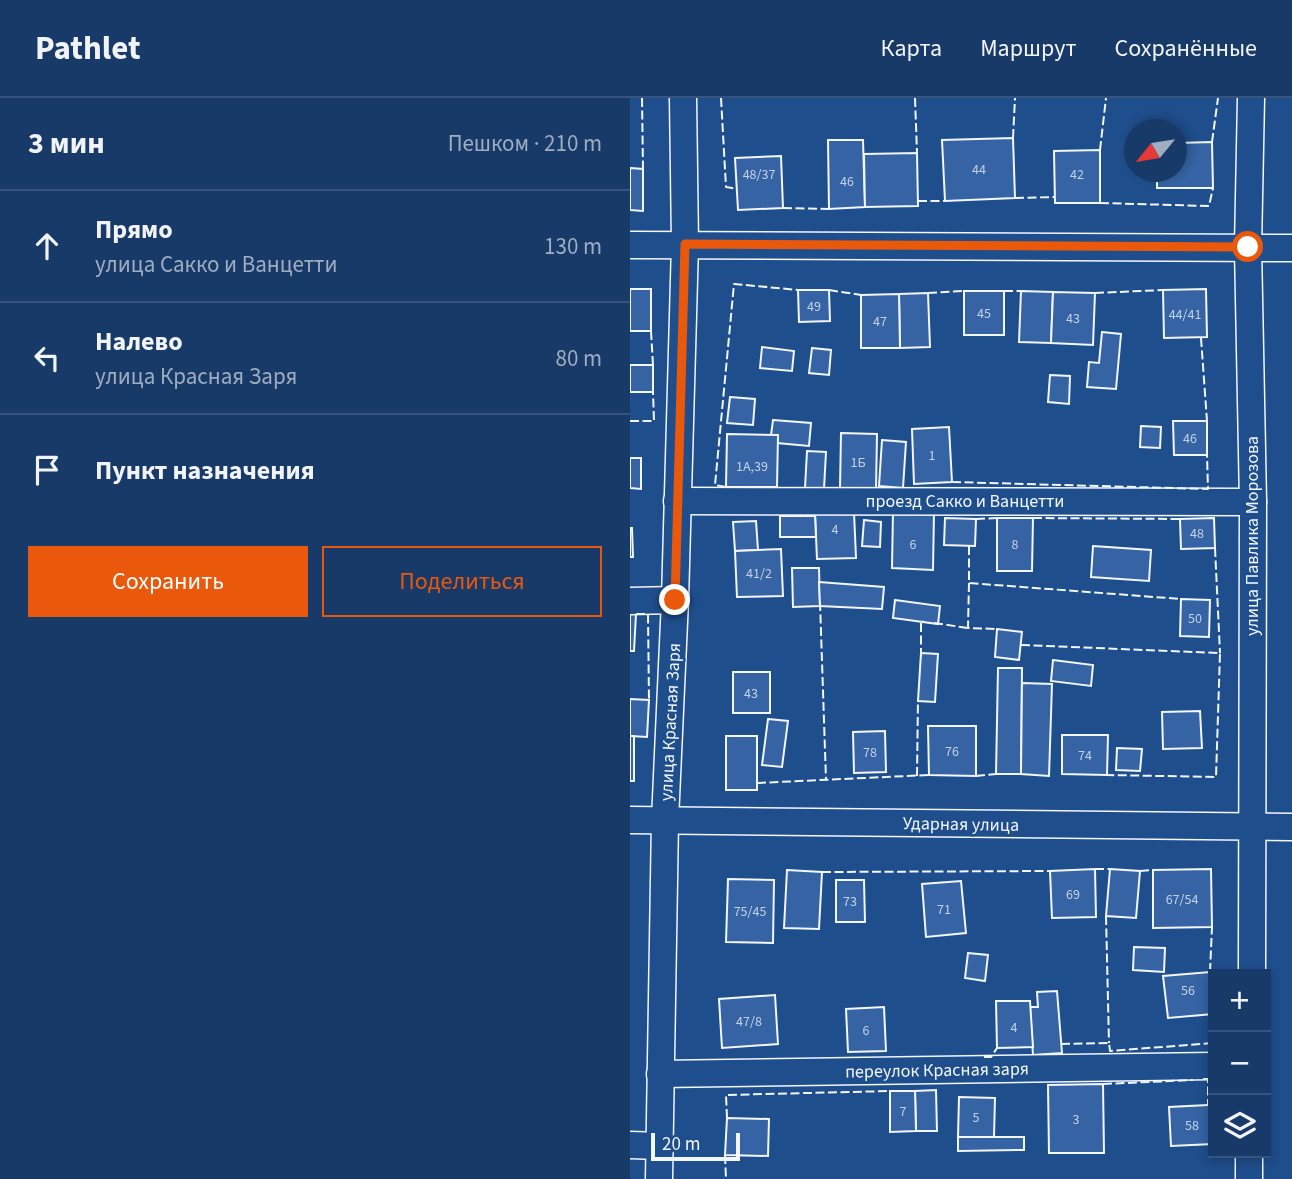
<!DOCTYPE html>
<html lang="ru">
<meta charset="utf-8">
<style>
body{margin:0;font-family:"Source Sans 3",sans-serif;background:#244571;color:#f1f3f6}
.controls{position:absolute;right:21px;bottom:21px;display:grid;overflow:hidden;border-radius:0px;box-shadow:0 4px 10px #0003}
.controls button{width:63px;height:63px;display:grid;place-items:center;padding:0;border:0;border-bottom:2px solid #36547d;background:#173a69;color:#f1f3f6;font:35px sans-serif}
.compass{position:absolute;left:494px;top:21px;width:63px;height:63px;border-radius:50%;background:#173a69;box-shadow:0 4px 10px #0003;rotate:240deg}
.scale{position:absolute;left:21px;bottom:18px;width:89px;box-sizing:border-box;padding-left:7px;border:4px solid #f2f6ff;border-top:0;font-size:19px;line-height:24px;white-space:nowrap;color:#f2f6ff;-webkit-text-stroke:5px #1f4e8c;paint-order:stroke}
.stop{position:absolute;width:21px;height:21px;margin:-16px;border:5px solid #ea580c;border-radius:50%;background:#fff}
.stop.end{background:#ea580c;border-color:#fff;box-shadow:0 2px 7px #0008}
.list{margin:0;padding:0;list-style:none}
h2{display:flex;justify-content:space-between;align-items:center;height:91px;margin:0;padding:0 28px;font-size:30px}
h2 small{font-size:23px;font-weight:400;color:#9eadc0}
.list li{display:grid;grid-template-columns:46px 1fr auto;gap:21px;align-items:center;box-sizing:border-box;height:112px;padding:0 28px;border-top:2px solid #36547d}
.list b{display:block;font-size:26px;white-space:nowrap}
.list p{margin:0;font-size:23px;white-space:nowrap;color:#9eadc0}
.list em{font-size:23px;font-style:normal;color:#9eadc0}
.actions{display:flex;gap:14px;padding:21px 28px}
.actions a{flex:1;padding:16px 0;border:2px solid #ea580c;border-radius:0px;text-align:center;font-size:24px;color:#ea580c}
.actions .main{background:#ea580c;color:#fff}
.icon{flex:none;width:38px;height:38px;fill:none;stroke:currentColor;stroke-width:2;stroke-linecap:round;stroke-linejoin:round}
.map{position:relative;flex:none;width:662px;height:1081px;overflow:hidden}
header{display:flex;align-items:center;gap:42px;box-sizing:border-box;height:98px;padding:0 35px;background:#173a69;border-bottom:2px solid #36547d}
header strong{font-size:33px}
nav{display:flex;gap:38px;margin-inline-start:auto;font-size:24px}
main{display:flex}
aside{flex:1;background:#173a69}
.map>svg:first-child{display:block}
.building{fill:#3563a3;stroke:#f2f6ff;stroke-width:2}
.lines{fill:none;stroke-linecap:round;stroke-linejoin:round}
.street-casing{stroke:#f2f6ff;stroke-width:29}
.street{stroke:#1f4e8c;stroke-width:26}
.fence{stroke:#f2f6ff;stroke-width:2;stroke-dasharray:9 3.5;stroke-linecap:butt}
.route{stroke:#ea580c;stroke-width:9}
.labels{text-anchor:middle;stroke-width:5;stroke-linejoin:round;paint-order:stroke}
.number-label{font-size:14px;fill:#c3d1e8}
.street-label{font-size:18px;fill:#f2f6ff;stroke:#1f4e8c}
</style>
<header>
<strong>Pathlet</strong>
<nav><a>Карта</a><a>Маршрут</a><a>Сохранённые</a></nav>
</header>
<main>
<aside>
<h2>3 мин<small>Пешком · 210 m</small></h2>
<ul class="list">
<li><svg class="icon" aria-label="ahead" viewBox="0 0 24 24"><path d="M12 20V5M6 11l6-6 6 6"/></svg><div><b>Прямо</b><p>улица Сакко и Ванцетти</p></div><em>130 m</em></li>
<li><svg class="icon" aria-label="left" viewBox="0 0 24 24"><path d="M17 20v-9H6M10 6l-5 5 5 5"/></svg><div><b>Налево</b><p>улица Красная Заря</p></div><em>80 m</em></li>
<li><svg class="icon" aria-label="arrive" viewBox="0 0 24 24"><path d="M6 21V4h12l-3 4 3 4H6"/></svg><div><b>Пункт назначения</b></div></li>
</ul>
<div class="actions"><a class="main">Сохранить</a><a>Поделиться</a></div>
</aside>
<div class="map">
<svg width="662" height="1081" viewBox="0 0 662 1081">
<rect width="100%" height="100%" fill="#1f4e8c"/>
<g class="building">
<polygon points="383,40 385,100 315,103 312,42"/>
<polygon points="198,42 233,42 235,109 199,111"/>
<polygon points="582,44 583,90 527,90 527,74 547,74 547,45"/>
<polygon points="470,52 470,105 425,105 424,53"/>
<polygon points="287,55 288,108 235,109 234,56"/>
<polygon points="151,58 153,110 108,112 105,60"/>
<polygon points="0,70 13,71 13,113 0,112"/>
<rect x="0" y="191" width="21" height="42"/>
<polygon points="576,191 577,239 534,240 533,192"/>
<polygon points="168,192 199,192 200,223 169,224"/>
<rect x="334" y="193" width="40" height="44"/>
<polygon points="391,193 423,194 421,245 389,244"/>
<polygon points="423,194 465,195 463,247 421,245"/>
<polygon points="298,195 300,249 270,250 269,196"/>
<polygon points="269,196 270,250 231,250 231,197"/>
<polygon points="472,234 491,236 486,291 457,289 459,264 469,265"/>
<polygon points="132,249 164,253 162,273 130,270"/>
<polygon points="182,250 201,252 199,277 179,275"/>
<rect x="0" y="267" width="23" height="27"/>
<polygon points="420,277 440,278 439,306 418,304"/>
<polygon points="100,299 125,301 123,327 97,325"/>
<polygon points="143,322 181,325 179,348 147,345 148,337 141,337"/>
<polygon points="543,323 577,323 577,357 544,357"/>
<polygon points="511,328 531,329 530,350 510,349"/>
<polygon points="319,329 322,384 284,386 282,331"/>
<polygon points="211,335 247,336 246,392 210,391"/>
<polygon points="97,336 148,337 147,389 96,389"/>
<polygon points="252,342 276,344 273,390 249,388"/>
<polygon points="177,353 196,354 194,391 175,390"/>
<polygon points="0,360 11,360 11,391 0,390"/>
<polygon points="263,413 304,414 303,472 262,470"/>
<polygon points="224,414 226,460 187,461 185,415"/>
<polygon points="150,418 185,418 186,439 150,439"/>
<polygon points="315,420 346,421 345,448 314,447"/>
<polygon points="367,420 403,420 402,473 367,473"/>
<polygon points="584,420 585,450 551,451 550,421"/>
<polygon points="234,422 251,424 250,449 232,448"/>
<polygon points="126,423 128,452 105,453 103,424"/>
<polygon points="0,430 2,430 3,459 0,459"/>
<polygon points="463,448 521,452 519,483 461,479"/>
<polygon points="151,451 153,498 107,499 105,453"/>
<polygon points="162,470 189,470 190,508 163,509"/>
<polygon points="189,484 254,489 252,511 190,508"/>
<polygon points="551,501 580,502 579,539 550,538"/>
<polygon points="265,502 310,508 308,526 263,520"/>
<polygon points="0,515 6,516 4,553 0,553"/>
<polygon points="367,531 392,534 389,562 365,559"/>
<polygon points="291,555 308,556 305,604 288,603"/>
<polygon points="423,562 463,567 461,588 421,583"/>
<polygon points="368,570 392,570 391,676 366,676"/>
<rect x="103" y="574" width="37" height="41"/>
<polygon points="392,585 422,586 419,678 391,676"/>
<polygon points="0,601 19,602 17,639 0,638"/>
<polygon points="570,613 572,650 533,651 532,614"/>
<polygon points="138,621 158,623 152,669 132,667"/>
<polygon points="298,628 346,628 346,678 299,677"/>
<polygon points="255,633 256,674 224,675 223,634"/>
<polygon points="432,637 478,637 477,677 432,676"/>
<rect x="0" y="638" width="4" height="45"/>
<rect x="96" y="638" width="31" height="54"/>
<polygon points="487,650 512,651 510,673 486,672"/>
<polygon points="465,771 466,819 422,820 420,773"/>
<polygon points="480,771 510,773 506,820 476,818"/>
<polygon points="581,771 582,829 523,830 523,772"/>
<polygon points="157,772 192,774 189,831 154,830"/>
<polygon points="98,781 144,782 143,845 96,844"/>
<polygon points="206,782 234,782 235,824 206,824"/>
<polygon points="331,783 336,835 296,839 292,786"/>
<polygon points="504,849 535,850 534,874 503,872"/>
<polygon points="338,855 358,857 355,883 335,880"/>
<polygon points="580,874 583,916 538,920 533,878"/>
<polygon points="427,893 432,955 403,957 400,909 408,909 407,894"/>
<polygon points="145,897 148,946 92,950 89,901"/>
<polygon points="366,903 400,903 403,949 367,950"/>
<polygon points="254,909 256,953 218,954 216,911"/>
<polygon points="473,986 474,1055 419,1055 418,987"/>
<polygon points="306,992 307,1033 286,1033 285,993"/>
<polygon points="260,993 285,993 286,1033 260,1034"/>
<polygon points="329,999 365,1000 364,1039 328,1039"/>
<polygon points="578,1007 583,1007 583,1046 541,1048 539,1009"/>
<polygon points="97,1020 139,1021 138,1058 95,1057"/>
<polygon points="328,1039 394,1039 394,1052 328,1053"/>
</g>
<g class="lines">
<defs>
<g id="street">
<polyline points="621,0 618,149 623,404 622,876"/>
<polyline points="0,147 662,150"/>
<polyline points="47,403 623,404"/>
<polyline points="0,503 45,502"/>
<polyline points="0,722 662,729"/>
<polyline points="30,976 583,968"/>
<polyline points="0,1047 30,1048"/>
<polyline points="29,1081 35,722 45,502 55,146 53,0"/>
<polyline points="619,1081 619,1055"/>
</g>
</defs>
<use href="#street" class="street-casing"/>
<use href="#street" class="street"/>
<g class="fence">
<polyline points="12,0 13,71"/>
<polyline points="91,0 96,89 107,91"/>
<polyline points="285,0 287,55"/>
<polyline points="383,40 385,0"/>
<polyline points="582,44 588,0"/>
<polyline points="470,52 476,0"/>
<polyline points="385,100 425,99"/>
<polyline points="288,103 315,103"/>
<polyline points="470,105 579,108 583,90"/>
<polyline points="153,110 199,111"/>
<polyline points="199,192 231,197"/>
<polyline points="374,193 395,193"/>
<polyline points="298,195 334,193"/>
<polyline points="465,195 533,192"/>
<polyline points="21,233 23,267"/>
<polyline points="571,240 577,323"/>
<polyline points="0,323 24,323 23,294"/>
<polyline points="322,384 578,391 577,357"/>
<polyline points="96,389 85,387 104,186 168,192"/>
<polyline points="403,420 550,421"/>
<polyline points="346,421 367,420"/>
<polyline points="339,448 339,485 551,501"/>
<polyline points="585,450 590,555"/>
<polyline points="339,485 338,530 367,531"/>
<polyline points="190,504 196,682"/>
<polyline points="6,516 18,516 19,602"/>
<polyline points="304,525 338,530"/>
<polyline points="391,547 590,555 586,679 477,677"/>
<polyline points="291,559 291,523 294,524"/>
<polyline points="287,678 288,601"/>
<polyline points="346,678 366,676"/>
<polyline points="127,685 299,677"/>
<polyline points="465,771 480,771"/>
<polyline points="510,773 523,772"/>
<polyline points="192,774 420,773"/>
<polyline points="476,818 479,945"/>
<polyline points="580,874 582,829"/>
<polyline points="431,946 479,945 480,953 583,945"/>
<polyline points="354,959 361,959 367,950"/>
<polyline points="573,981 578,981 578,1007"/>
<polyline points="473,986 563,982"/>
<polyline points="97,1020 96,997 260,993"/>
<polyline points="95,1057 96,1081"/>
</g>
</g>
<g class="lines">
<polyline class="route" points="45,502 55,146 618,149"/>
</g>
<g class="labels">
<g class="number-label">
<text x="349" y="76">44</text>
<text x="129" y="81">48/37</text>
<text x="447" y="81">42</text>
<text x="217" y="88">46</text>
<text x="184" y="213">49</text>
<text x="354" y="220">45</text>
<text x="555" y="221">44/41</text>
<text x="443" y="225">43</text>
<text x="250" y="228">47</text>
<text x="560" y="345">46</text>
<text x="302" y="362">1</text>
<text x="228" y="369">1Б</text>
<text x="122" y="373">1А,39</text>
<text x="205" y="436">4</text>
<text x="567" y="440">48</text>
<text x="283" y="451">6</text>
<text x="385" y="451">8</text>
<text x="129" y="480">41/2</text>
<text x="565" y="525">50</text>
<text x="121" y="600">43</text>
<text x="322" y="658">76</text>
<text x="240" y="659">78</text>
<text x="455" y="662">74</text>
<text x="443" y="801">69</text>
<text x="552" y="806">67/54</text>
<text x="220" y="808">73</text>
<text x="314" y="816">71</text>
<text x="120" y="818">75/45</text>
<text x="558" y="897">56</text>
<text x="119" y="928">47/8</text>
<text x="384" y="934">4</text>
<text x="236" y="937">6</text>
<text x="273" y="1018">7</text>
<text x="346" y="1024">5</text>
<text x="446" y="1026">3</text>
<text x="562" y="1032">58</text>
</g>
<g class="street-label">
<text x="335" y="409">проезд Сакко и Ванцетти</text>
<text transform="translate(622 438) rotate(-90)" y="6">улица Павлика Морозова</text>
<text transform="translate(40 624) rotate(-87)" y="6">улица Красная Заря</text>
<text transform="translate(331 726) rotate(1)" y="6">Ударная улица</text>
<text transform="translate(307 972) rotate(-1)" y="6">переулок Красная заря</text>
</g>
</g>
</svg>
<div class="controls">
<button>+</button>
<button>−</button>
<button><svg class="icon" aria-label="layers" viewBox="0 0 24 24"><path d="M12 4l9 5-9 5-9-5zM3 14l9 5 9-5"/></svg></button>
</div>
<svg class="compass" viewBox="-18 -18 36 36"><path d="M0-13l5 13h-10z" fill="#e53935"/><path d="M0 13l5-13h-10z" fill="#9eadc0"/></svg>
<div class="scale">20 m</div>
<div class="stop" style="left:618px;top:149px"></div>
<div class="stop end" style="left:45px;top:502px"></div>
</div>
</main>
